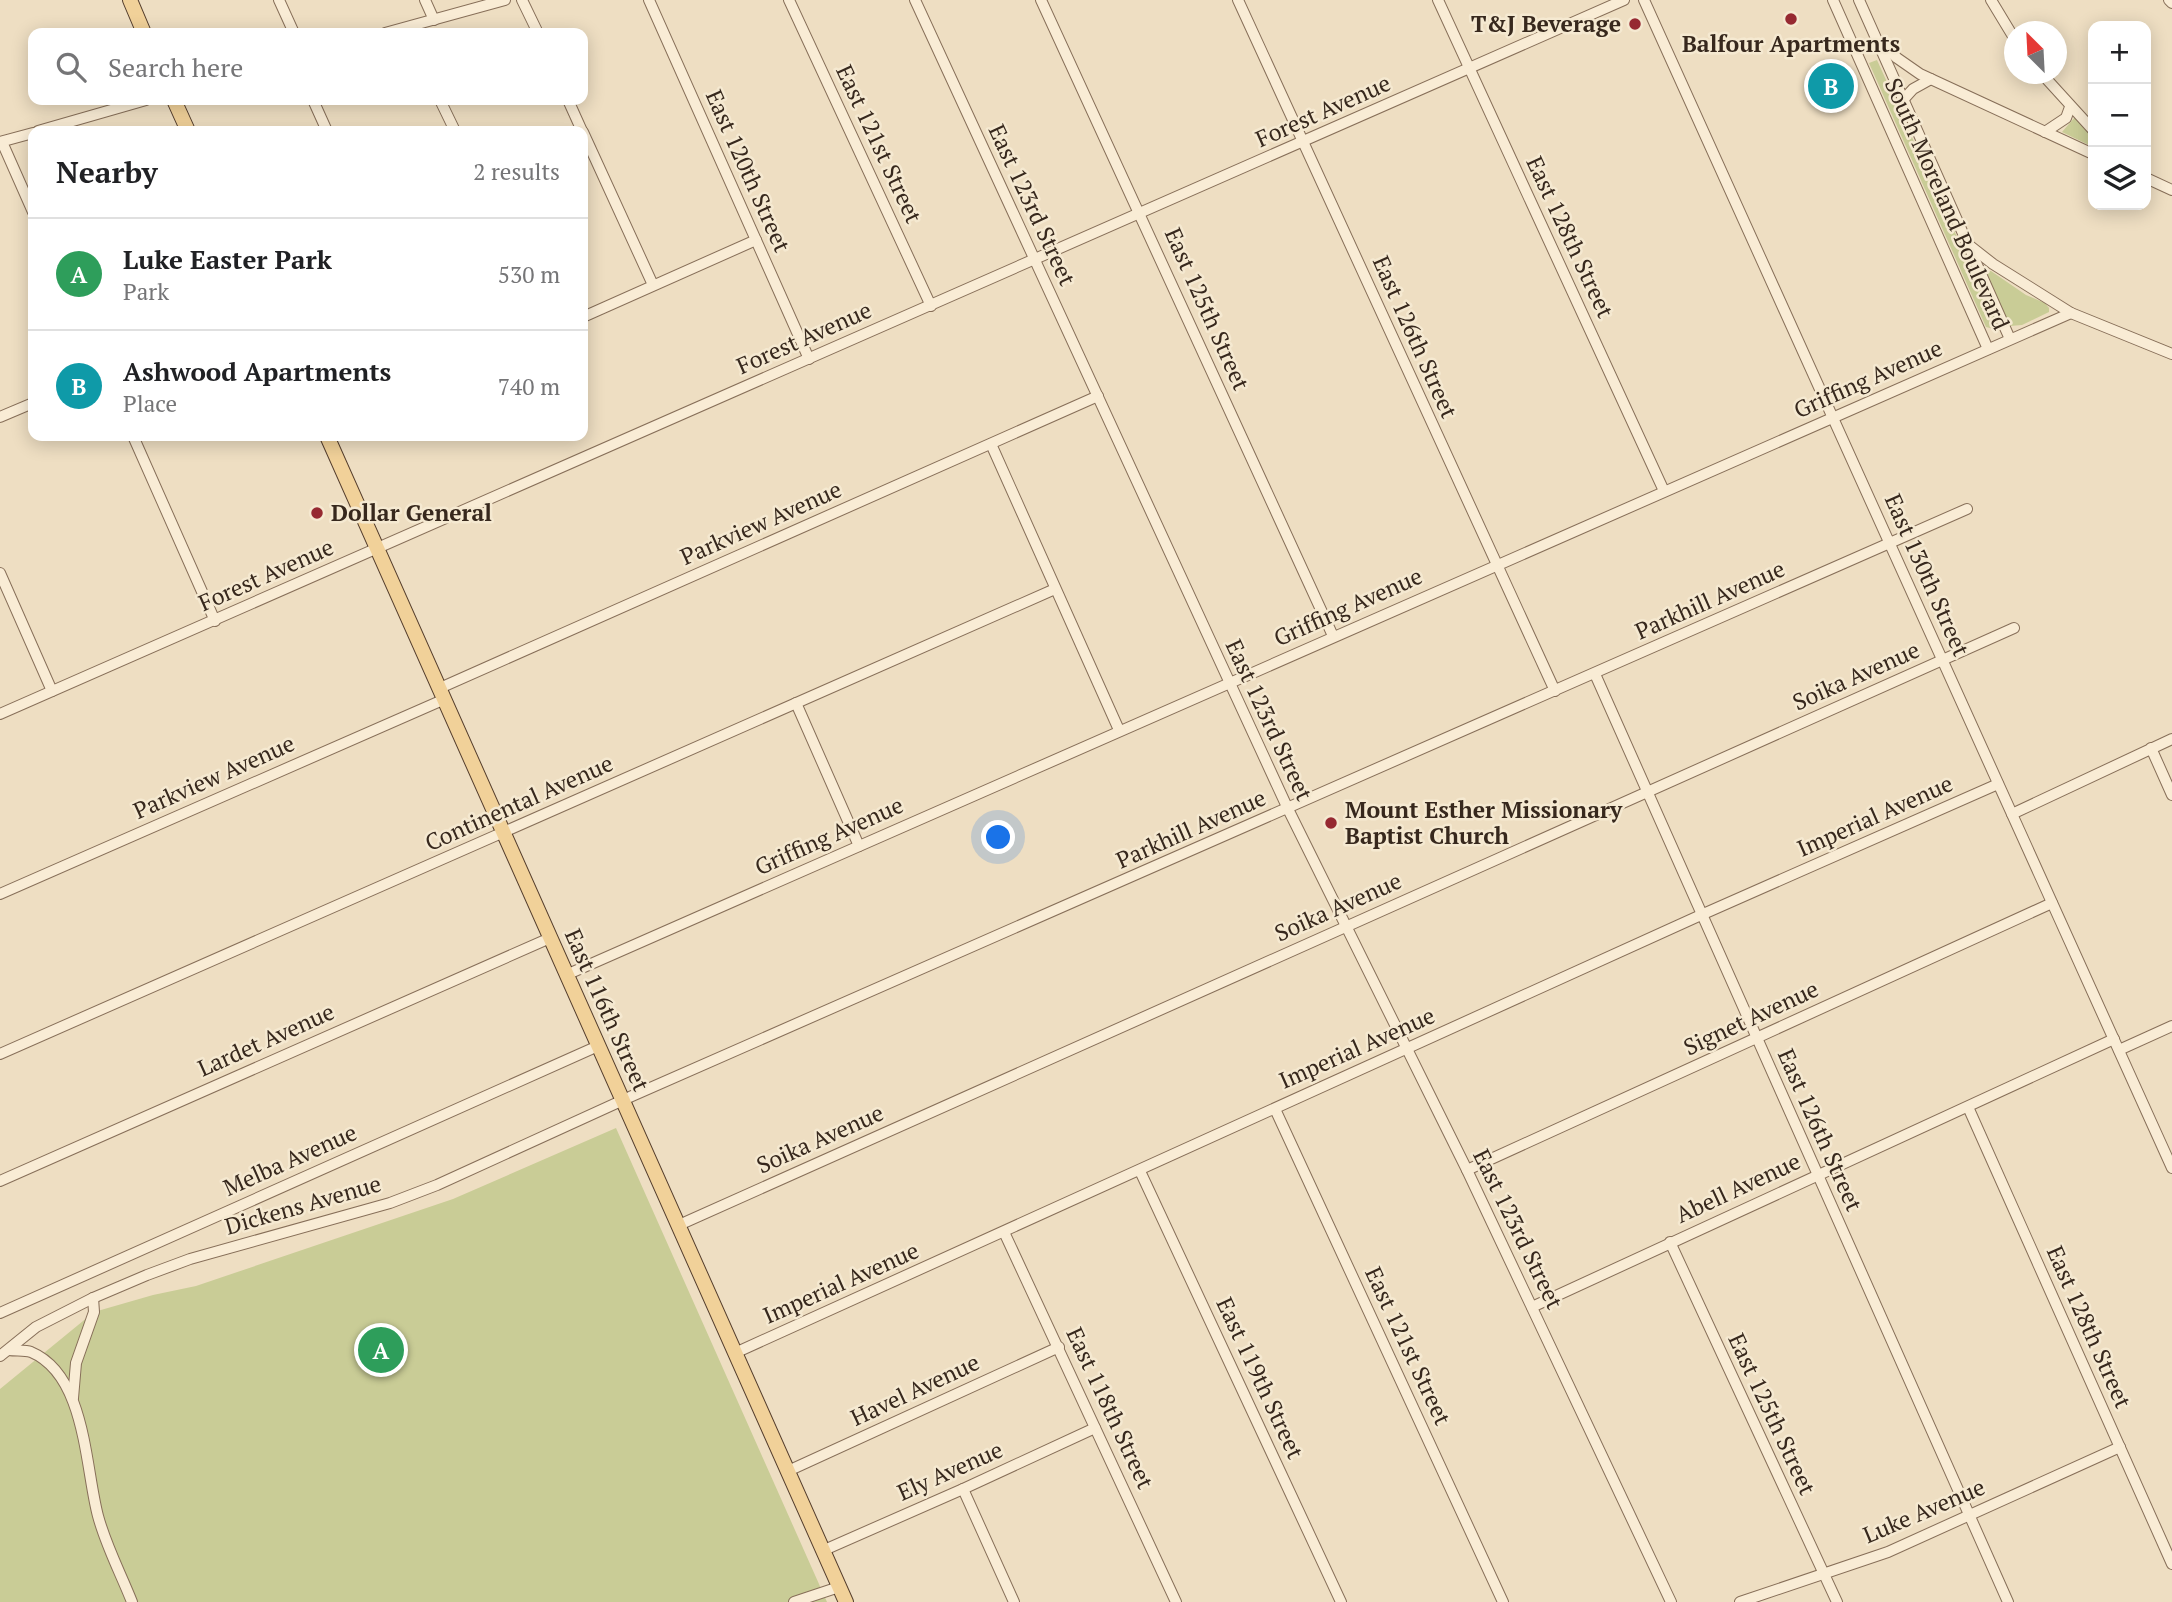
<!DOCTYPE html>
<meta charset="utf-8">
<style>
body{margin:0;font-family:"PT Serif",serif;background:#f6f6f6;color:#202124}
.controls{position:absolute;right:21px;top:21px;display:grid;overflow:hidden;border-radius:14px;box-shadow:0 4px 18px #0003}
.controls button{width:63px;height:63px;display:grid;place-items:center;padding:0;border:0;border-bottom:2px solid #e0e0e0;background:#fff;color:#202124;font:35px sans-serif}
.compass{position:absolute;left:2004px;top:21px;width:63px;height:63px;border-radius:50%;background:#fff;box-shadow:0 4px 18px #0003;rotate:336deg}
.you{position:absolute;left:999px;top:838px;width:24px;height:24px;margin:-18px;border:5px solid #fff;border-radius:50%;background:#1a73e8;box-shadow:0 0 0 10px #1a73e833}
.badge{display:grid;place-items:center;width:46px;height:46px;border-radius:50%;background:#962931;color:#fff;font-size:23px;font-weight:700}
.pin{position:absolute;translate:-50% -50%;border:4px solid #fff;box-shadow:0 2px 7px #0006}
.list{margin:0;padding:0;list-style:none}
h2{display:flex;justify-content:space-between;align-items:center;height:91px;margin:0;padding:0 28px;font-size:30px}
h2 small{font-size:23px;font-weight:400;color:#757577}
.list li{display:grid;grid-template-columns:46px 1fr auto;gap:21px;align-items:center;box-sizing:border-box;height:112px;padding:0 28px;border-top:2px solid #e0e0e0}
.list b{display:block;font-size:26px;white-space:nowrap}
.list p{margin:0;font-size:23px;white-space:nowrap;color:#757577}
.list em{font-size:23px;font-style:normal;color:#757577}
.icon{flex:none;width:38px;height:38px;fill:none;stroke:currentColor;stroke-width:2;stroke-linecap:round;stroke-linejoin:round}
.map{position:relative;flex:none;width:2172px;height:1602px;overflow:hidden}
.search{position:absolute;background:#fff;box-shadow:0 4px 18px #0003;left:28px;top:28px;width:560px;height:77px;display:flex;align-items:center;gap:18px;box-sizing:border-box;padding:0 24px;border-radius:14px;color:#757577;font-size:26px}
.panel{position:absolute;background:#fff;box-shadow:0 4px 18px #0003;left:28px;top:126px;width:560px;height:315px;border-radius:14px}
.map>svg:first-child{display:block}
.green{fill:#c9cc96}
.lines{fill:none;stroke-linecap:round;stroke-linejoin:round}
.minor-casing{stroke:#876f59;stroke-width:12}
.major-casing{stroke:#553e2d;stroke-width:16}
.minor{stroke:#f9ecd5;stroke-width:10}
.major{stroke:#f1d199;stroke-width:14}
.poi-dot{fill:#962931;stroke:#f5e9d1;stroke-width:2.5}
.labels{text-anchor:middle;stroke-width:5;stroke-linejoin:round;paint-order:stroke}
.poi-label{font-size:23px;font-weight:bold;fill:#37281d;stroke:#f5e9d1;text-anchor:start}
.street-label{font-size:23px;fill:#37281d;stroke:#f5e9d1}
</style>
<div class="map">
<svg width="2172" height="1602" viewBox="0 0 2172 1602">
<rect width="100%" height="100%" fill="#eedec2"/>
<g class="green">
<polygon points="1877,60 1996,323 1994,329 1986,327 1869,63"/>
<polygon points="2075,117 2093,134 2093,147 2062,132"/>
<polygon points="1987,271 1991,271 2026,295 2045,303 2049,308 2049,312 2022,325 2010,326 1985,273"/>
<polygon points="616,1128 827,1602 0,1602 0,1389 94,1312 153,1295 196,1286 453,1199"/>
</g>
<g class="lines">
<defs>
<g id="minor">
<polyline points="279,0 294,33"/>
<polyline points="425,0 434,20"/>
<polyline points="522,0 538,33"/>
<polyline points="649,0 809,359"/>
<polyline points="789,0 931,306"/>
<polyline points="915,0 1288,809 1467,1170 1671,1602"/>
<polyline points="1041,0 1333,636"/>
<polyline points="1238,0 1555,691"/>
<polyline points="1438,0 1664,491"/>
<polyline points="1644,0 2172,1168"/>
<polyline points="1833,0 1988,349"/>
<polyline points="1859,0 2010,339"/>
<polyline points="1991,0 2014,38"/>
<polyline points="2169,0 2172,3"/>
<polyline points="385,33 505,0"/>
<polyline points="1881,43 1897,58 1920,74 2093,154"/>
<polyline points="2042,74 2093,130"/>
<polyline points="313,100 327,131"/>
<polyline points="440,100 455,131"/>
<polyline points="568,100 582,131"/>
<polyline points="1903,100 1913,89 1931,79"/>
<polyline points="38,131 146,100"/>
<polyline points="583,132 653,285"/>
<polyline points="2045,132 2066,118 2070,107"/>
<polyline points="0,142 33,133"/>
<polyline points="2,142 33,212"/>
<polyline points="2146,178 2172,190"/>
<polyline points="1970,246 1993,264 2071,313 2172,354"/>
<polyline points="583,317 756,240"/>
<polyline points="0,417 33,403"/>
<polyline points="133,436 215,621"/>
<polyline points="991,444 1119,730"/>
<polyline points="0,573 52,691"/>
<polyline points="1595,674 2008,1602"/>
<polyline points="440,688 1098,396"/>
<polyline points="796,703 859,846"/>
<polyline points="0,714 1624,0"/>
<polyline points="2151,748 2172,795"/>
<polyline points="2012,814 2172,739"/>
<polyline points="0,894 445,699"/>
<polyline points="566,975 2071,313"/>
<polyline points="2119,1050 2172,1026"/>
<polyline points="0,1054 1055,589"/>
<polyline points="1968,1107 2172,1564"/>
<polyline points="1275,1109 1503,1602"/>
<polyline points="1467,1170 2052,903"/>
<polyline points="1140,1171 1341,1602"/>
<polyline points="0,1181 550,938"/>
<polyline points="679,1225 2014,628"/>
<polyline points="1004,1232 1176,1602"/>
<polyline points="1670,1242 1837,1602"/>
<polyline points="1532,1307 2114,1039"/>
<polyline points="0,1313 598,1046"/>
<path d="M 9,1350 C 16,1351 25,1350 31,1352 C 86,1375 85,1467 98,1516 C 106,1546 121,1574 132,1602"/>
<polyline points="735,1353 1701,915 1998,784"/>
<polyline points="0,1356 36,1327 93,1298 147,1275 190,1259 390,1203 437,1185 632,1096 1967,509"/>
<polyline points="73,1398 76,1363 94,1312 93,1298"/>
<polyline points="788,1471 1059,1347"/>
<polyline points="963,1489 1014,1602"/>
<polyline points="822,1551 963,1489 1095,1428"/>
<polyline points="794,1602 839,1587"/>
<polyline points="1740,1602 1888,1552 2120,1447"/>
</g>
<g id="major">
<polyline points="130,0 144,33"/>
<polyline points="174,100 188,131"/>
<polyline points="327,436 846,1602"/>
</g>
</defs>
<use href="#minor" class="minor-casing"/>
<use href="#major" class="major-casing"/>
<use href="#minor" class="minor"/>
<use href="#major" class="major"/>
</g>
<g class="poi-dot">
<circle cx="1791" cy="19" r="7"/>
<circle cx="1635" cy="24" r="7"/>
<circle cx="317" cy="513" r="7"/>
<circle cx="1331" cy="823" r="7"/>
</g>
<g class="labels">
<g class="poi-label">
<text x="1621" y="32" text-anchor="end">T&amp;J Beverage</text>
<text x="1791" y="52" text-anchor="middle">Balfour Apartments</text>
<text x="331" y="521">Dollar General</text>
<text x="1345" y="818">Mount Esther Missionary<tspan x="1345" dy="26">Baptist Church</tspan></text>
</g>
<g class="street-label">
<text transform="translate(1323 111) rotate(-24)" y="8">Forest Avenue</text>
<text transform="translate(879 144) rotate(65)" y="8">East 121st Street</text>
<text transform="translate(748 171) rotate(66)" y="8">East 120th Street</text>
<text transform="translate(1947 204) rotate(66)" y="8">South Moreland Boulevard</text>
<text transform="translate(1032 205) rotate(65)" y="8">East 123rd Street</text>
<text transform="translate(1570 237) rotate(65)" y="8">East 128th Street</text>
<text transform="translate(1207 309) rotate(66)" y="8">East 125th Street</text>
<text transform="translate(1415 337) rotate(66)" y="8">East 126th Street</text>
<text transform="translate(804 338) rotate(-24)" y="8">Forest Avenue</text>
<text transform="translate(1868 379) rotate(-24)" y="8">Griffing Avenue</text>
<text transform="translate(761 523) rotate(-24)" y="8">Parkview Avenue</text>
<text transform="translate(266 575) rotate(-24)" y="8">Forest Avenue</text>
<text transform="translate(1927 575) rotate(66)" y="8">East 130th Street</text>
<text transform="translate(1710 600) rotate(-24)" y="8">Parkhill Avenue</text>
<text transform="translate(1348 607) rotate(-24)" y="8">Griffing Avenue</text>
<text transform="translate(1856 676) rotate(-24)" y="8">Soika Avenue</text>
<text transform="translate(1269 720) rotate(65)" y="8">East 123rd Street</text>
<text transform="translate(214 777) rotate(-24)" y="8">Parkview Avenue</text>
<text transform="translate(519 803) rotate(-24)" y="8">Continental Avenue</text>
<text transform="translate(1875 816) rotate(-24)" y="8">Imperial Avenue</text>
<text transform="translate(1191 829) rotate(-24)" y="8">Parkhill Avenue</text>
<text transform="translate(829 836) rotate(-24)" y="8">Griffing Avenue</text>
<text transform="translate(1338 907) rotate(-24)" y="8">Soika Avenue</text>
<text transform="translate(607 1010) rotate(66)" y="8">East 116th Street</text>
<text transform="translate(1751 1018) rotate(-25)" y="8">Signet Avenue</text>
<text transform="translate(266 1040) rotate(-24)" y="8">Lardet Avenue</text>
<text transform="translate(1357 1048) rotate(-24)" y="8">Imperial Avenue</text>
<text transform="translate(1820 1130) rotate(66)" y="8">East 126th Street</text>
<text transform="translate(820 1139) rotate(-24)" y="8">Soika Avenue</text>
<text transform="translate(290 1160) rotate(-24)" y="8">Melba Avenue</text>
<text transform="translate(1738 1188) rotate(-25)" y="8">Abell Avenue</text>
<text transform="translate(303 1205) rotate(-16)" y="8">Dickens Avenue</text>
<text transform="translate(1518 1229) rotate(64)" y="8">East 123rd Street</text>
<text transform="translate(841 1283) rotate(-24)" y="8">Imperial Avenue</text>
<text transform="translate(2089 1327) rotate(66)" y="8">East 128th Street</text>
<text transform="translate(1408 1346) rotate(65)" y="8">East 121st Street</text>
<text transform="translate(1260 1378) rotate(65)" y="8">East 119th Street</text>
<text transform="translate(915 1390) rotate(-25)" y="8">Havel Avenue</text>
<text transform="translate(1110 1408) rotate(65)" y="8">East 118th Street</text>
<text transform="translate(1772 1414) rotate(65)" y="8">East 125th Street</text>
<text transform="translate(950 1471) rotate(-24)" y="8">Ely Avenue</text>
<text transform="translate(1924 1511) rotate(-23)" y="8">Luke Avenue</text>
</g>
</g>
</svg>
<div class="controls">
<button>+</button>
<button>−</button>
<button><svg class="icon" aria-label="layers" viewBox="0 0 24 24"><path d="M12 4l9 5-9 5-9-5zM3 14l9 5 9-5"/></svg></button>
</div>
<svg class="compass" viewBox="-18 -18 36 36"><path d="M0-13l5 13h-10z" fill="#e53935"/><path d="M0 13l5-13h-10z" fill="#757577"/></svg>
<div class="you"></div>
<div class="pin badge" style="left:381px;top:1350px;background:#2e9e5b">A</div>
<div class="pin badge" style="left:1831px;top:86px;background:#0f9aa8">B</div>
<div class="search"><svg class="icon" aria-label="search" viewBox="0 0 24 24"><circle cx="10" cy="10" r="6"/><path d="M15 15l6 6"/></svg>Search here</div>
<section class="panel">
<h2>Nearby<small>2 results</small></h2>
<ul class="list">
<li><span class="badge" style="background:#2e9e5b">A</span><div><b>Luke Easter Park</b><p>Park</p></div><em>530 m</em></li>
<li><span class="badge" style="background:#0f9aa8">B</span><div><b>Ashwood Apartments</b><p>Place</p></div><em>740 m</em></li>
</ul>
</section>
</div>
